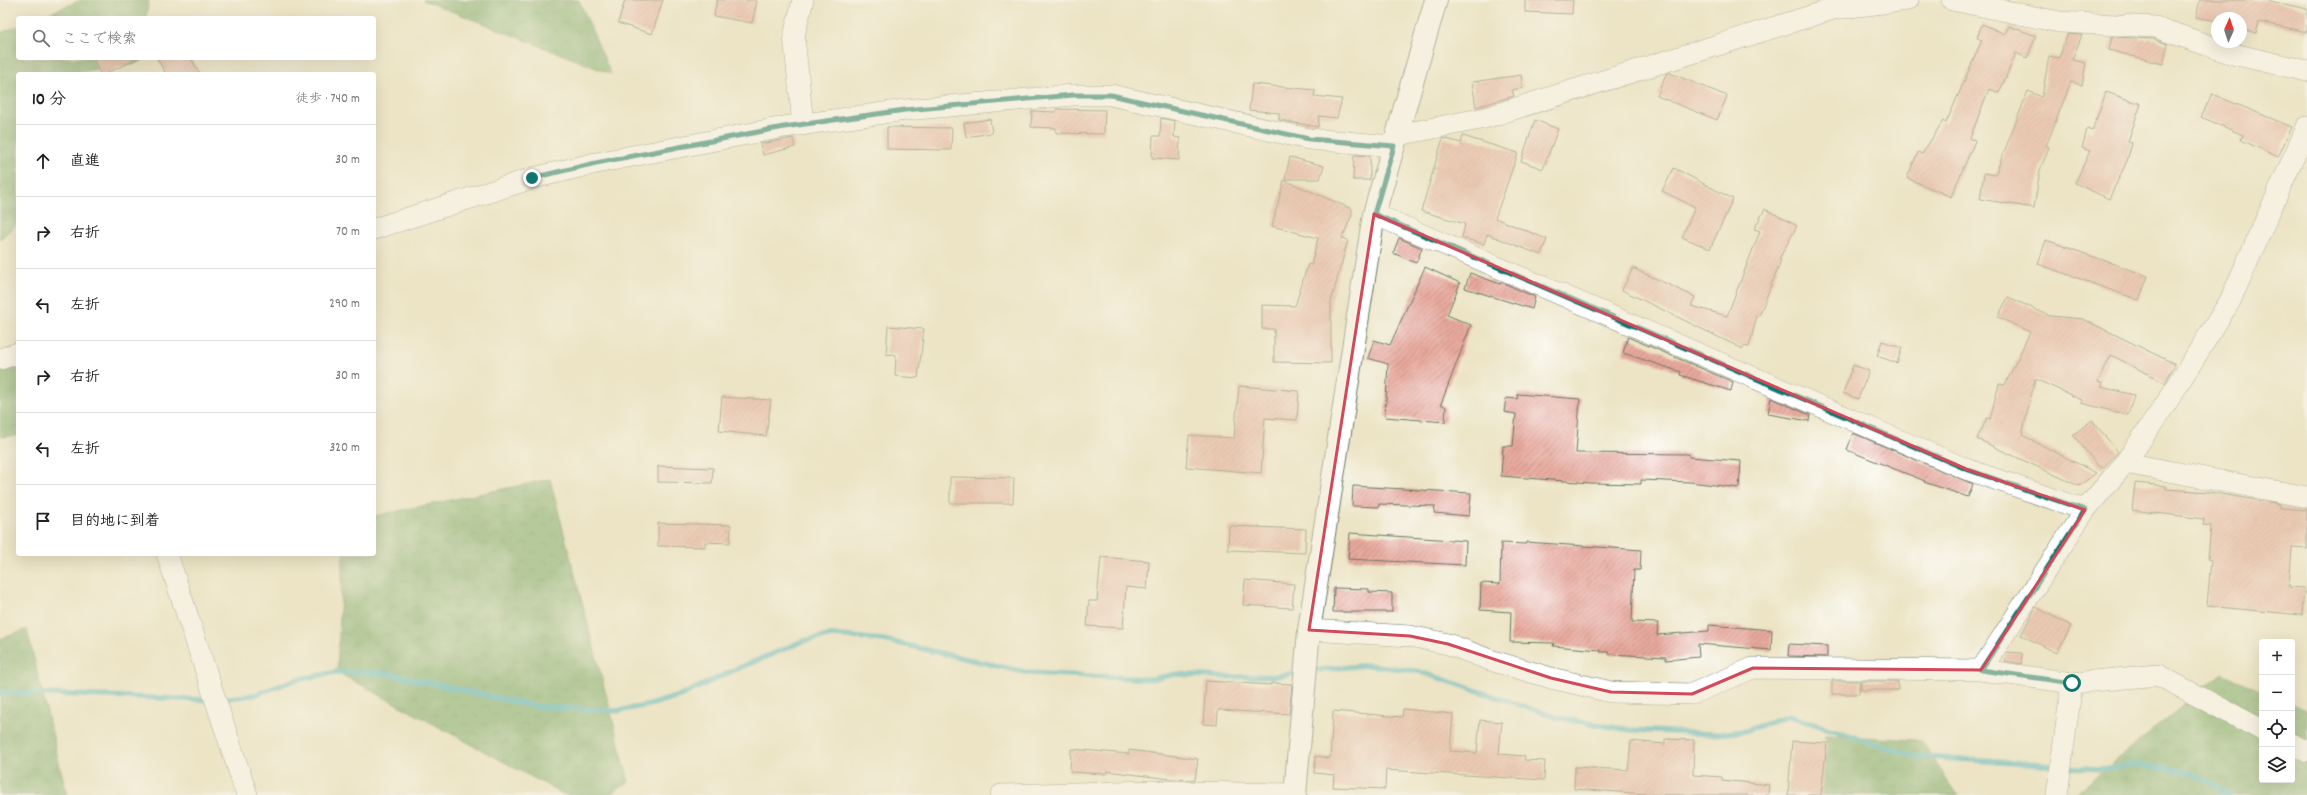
<!DOCTYPE html>
<html lang="ja">
<meta charset="utf-8">
<style>
body{margin:0;font-family:Dekko,"Klee One",sans-serif;background:#f2f2f2;color:#202124}
.controls{position:absolute;right:12px;bottom:12px;display:grid;overflow:hidden;border-radius:4px;box-shadow:0 4px 16px #0002}
.controls button{width:36px;height:36px;display:grid;place-items:center;padding:0;border:0;border-bottom:1px solid #e0e0e0;background:#fff;color:#202124;font:20px sans-serif}
.compass{position:absolute;left:2211px;top:12px;width:36px;height:36px;border-radius:50%;background:#fff;box-shadow:0 4px 16px #0002;rotate:3deg}
.stop{position:absolute;width:12px;height:12px;margin:-9px;border:3px solid #0f766e;border-radius:50%;background:#fff}
.stop.end{background:#0f766e;border-color:#fff;box-shadow:0 1px 4px #0008}
.list{margin:0;padding:0;list-style:none}
h2{display:flex;justify-content:space-between;align-items:center;height:52px;margin:0;padding:0 16px;font-size:17px}
h2 small{font-size:13px;font-weight:400;color:#757577}
.list li{display:grid;grid-template-columns:26px 1fr auto;gap:12px;align-items:center;box-sizing:border-box;height:72px;padding:0 16px;border-top:1px solid #e0e0e0}
.list b{display:block;font-size:15px;white-space:nowrap}
.list em{font-size:13px;font-style:normal;color:#757577}
.icon{flex:none;width:22px;height:22px;fill:none;stroke:currentColor;stroke-width:2;stroke-linecap:round;stroke-linejoin:round}
.map{position:relative;flex:none;width:2307px;height:795px;overflow:hidden}
.search{position:absolute;background:#fff;box-shadow:0 4px 16px #0002;left:16px;top:16px;width:360px;height:44px;display:flex;align-items:center;gap:10px;box-sizing:border-box;padding:0 14px;border-radius:4px;color:#757577;font-size:15px}
.panel{position:absolute;background:#fff;box-shadow:0 4px 16px #0002;left:16px;top:72px;width:360px;height:484px;border-radius:4px}
.map>svg:first-child{display:block}
.forest{fill:url(#forest-crowns);stroke:#49734d}
.lines{fill:none;stroke-linecap:round;stroke-linejoin:round}
.stream{stroke:#43b1c0;stroke-width:5.5}
.building{fill:url(#building-hatch)}
.minor-casing{stroke:#677767;stroke-width:22}
.tertiary-casing{stroke:#677767;stroke-width:24}
.minor{stroke:#fff;stroke-width:21}
.tertiary{stroke:#fff;stroke-width:22}
.route{stroke:#0f766e;stroke-width:5}
.marked{fill:none;stroke:#d1495b;stroke-width:3;stroke-linejoin:round}
</style>
<div class="map">
<svg width="2307" height="795" viewBox="0 0 2307 795">
<defs>
<pattern id="forest-crowns" width="20" height="18" patternUnits="userSpaceOnUse"><rect width="20" height="18" fill="#73a966"/><path d="M2 6a3 3 0 1 1 6 0M12 15a3 3 0 1 1 6 0" fill="none" stroke="#5e8b55"/></pattern>
<pattern id="building-hatch" width="6" height="6" patternUnits="userSpaceOnUse"><rect width="6" height="6" fill="#e8a89c"/><path d="M-1 1l2-2M0 6l6-6M5 7l2-2" fill="none" stroke="#bb8a80"/></pattern>
</defs>
<rect width="100%" height="100%" fill="#fff"/>
<filter id="ink" filterUnits="userSpaceOnUse"><feTurbulence type="fractalNoise" baseFrequency=".025" numOctaves="2"/><feDisplacementMap in="SourceGraphic" scale="8" xChannelSelector="R" yChannelSelector="G"/><feConvolveMatrix kernelMatrix="1 2 1 2 8 2 1 2 1" color-interpolation-filters="sRGB"/></filter>
<filter id="wash" filterUnits="userSpaceOnUse"><feTurbulence type="fractalNoise" baseFrequency=".012" numOctaves="4" result="noise"/><feDisplacementMap in="SourceGraphic" scale="16" xChannelSelector="R" yChannelSelector="G"/><feGaussianBlur stdDeviation="0.9" result="paint"/><feColorMatrix in="noise" values="0 0 0 0 0 0 0 0 0 0 0 0 0 0 0 0 0 1.4 0 .05"/><feComposite in="paint" operator="in"/></filter>
<g filter="url(#wash)">
<rect width="100%" height="100%" fill="#ece4c5"/>
<g class="forest">
<polygon points="81,0 149,0 146,18 37,18"/>
<polygon points="423,0 579,0 611,74"/>
<polygon points="18,26 18,58 138,58 137,63 69,74 18,74 18,223 0,239 0,33"/>
<polygon points="0,363 18,367 18,436 0,437"/>
<polygon points="550,479 629,782 608,795 565,795 337,672 343,554 374,554 374,516"/>
<polygon points="27,629 67,795 0,795 0,639"/>
<polygon points="2222,673 2262,691 2262,780 2292,780 2292,704 2307,711 2307,795 2074,795"/>
<polygon points="1826,735 1920,740 1958,795 1818,795"/>
</g>
<g class="lines">
<g class="stream">
<polyline points="1309,671 1368,665 1418,671 1559,718 1630,730 1716,734 1745,731 1789,716 1914,756 2056,766"/>
<polyline points="0,692 211,700"/>
<polyline points="220,699 254,695 295,680 336,672 385,673 534,706 617,711 649,705 682,695 732,671 803,641 833,635 884,640 1029,673 1152,679 1176,674 1224,677 1277,676 1301,672"/>
<polyline points="2065,767 2099,769 2137,765 2185,771 2208,780 2229,795"/>
</g>
</g>
<g id="blocks">
<g class="building">
<polygon points="625,0 663,0 652,34 618,23"/>
<polygon points="717,0 757,0 752,23 714,16"/>
<polygon points="1525,0 1573,0 1572,14 1525,12"/>
<polygon points="2200,0 2266,0 2307,9 2307,32 2259,22 2256,33 2241,29 2241,18 2217,18 2217,21 2196,17"/>
<polygon points="1982,24 2005,34 2009,26 2036,36 2027,58 2016,53 1999,93 1989,89 1970,138 1975,141 1951,197 1907,178 1918,152 1922,154 1943,121 1946,123 1982,40 1977,38"/>
<polygon points="2068,34 2082,35 2072,60 2086,63 2082,85 2071,82 2046,146 2049,147 2040,170 2034,208 1980,199 1984,173 1995,175 2028,91 2042,97 2049,56 2059,58"/>
<polygon points="2112,37 2153,39 2168,44 2163,64 2109,50"/>
<polygon points="93,58 140,58 104,74 100,74"/>
<polygon points="157,58 191,58 200,74 166,74"/>
<polygon points="1670,73 1727,96 1717,120 1657,96 1666,74"/>
<polygon points="1521,75 1523,88 1512,90 1514,96 1476,107 1472,82"/>
<polygon points="1252,84 1315,90 1314,96 1342,99 1337,118 1319,116 1318,127 1279,120 1279,113 1249,110"/>
<polygon points="2106,92 2141,104 2128,141 2132,143 2127,161 2109,199 2075,183 2090,151 2082,148 2087,129 2092,131"/>
<polygon points="2212,94 2292,127 2278,157 2241,140 2243,135 2201,117"/>
<polygon points="1056,109 1105,110 1104,134 1056,133 1056,128 1031,127 1032,111 1056,112"/>
<polygon points="1161,118 1175,121 1174,137 1180,138 1179,160 1152,158 1153,136 1160,136"/>
<polygon points="990,119 992,133 966,137 964,123"/>
<polygon points="1535,120 1558,129 1543,169 1521,161"/>
<polygon points="887,127 952,128 951,150 887,149"/>
<polygon points="1463,136 1518,153 1495,218 1547,239 1541,255 1487,234 1484,244 1462,238 1465,224 1421,211 1443,138 1461,143"/>
<polygon points="793,138 795,147 763,155 760,144"/>
<polygon points="1354,155 1370,156 1370,180 1353,180"/>
<polygon points="1290,157 1324,166 1320,179 1285,179"/>
<polygon points="1674,168 1733,199 1710,249 1682,237 1695,207 1662,191"/>
<polygon points="1284,180 1352,209 1352,215 1342,238 1348,240 1331,302 1331,363 1274,362 1274,329 1262,329 1262,305 1295,306 1308,264 1311,265 1318,238 1272,226"/>
<polygon points="1765,209 1797,226 1779,259 1781,260 1759,316 1757,316 1749,347 1744,346 1743,349 1622,290 1633,268 1695,297 1691,306 1727,316 1760,231 1754,229"/>
<polygon points="1399,238 1422,248 1416,263 1393,253"/>
<polygon points="2046,240 2148,276 2139,300 2038,264"/>
<polygon points="1425,267 1460,283 1447,315 1471,325 1441,404 1446,407 1445,422 1385,417 1388,364 1368,358 1374,340 1390,345"/>
<polygon points="1470,273 1500,284 1501,282 1535,297 1532,309 1465,288"/>
<polygon points="2008,297 2050,316 2083,319 2175,364 2165,383 2111,355 2098,382 2103,384 2101,387 2134,395 2128,415 2081,403 2082,400 2035,379 2022,435 2096,473 2079,486 1977,439 1987,418 1990,419 1999,384 2005,385 2030,332 1998,317"/>
<polygon points="888,326 924,329 918,378 895,376 896,355 886,354"/>
<polygon points="1628,337 1733,382 1731,391 1680,375 1681,372 1623,353"/>
<polygon points="1882,341 1902,348 1897,363 1877,356"/>
<polygon points="1853,365 1869,371 1858,399 1843,393"/>
<polygon points="1239,386 1299,391 1297,420 1265,418 1261,473 1186,467 1189,435 1234,438"/>
<polygon points="1518,394 1580,399 1576,453 1689,454 1689,457 1741,461 1739,488 1690,482 1641,480 1641,484 1590,483 1501,476 1503,446 1513,446 1516,414 1504,412 1506,398 1517,399"/>
<polygon points="722,397 771,400 766,436 719,431"/>
<polygon points="1771,398 1810,415 1809,421 1768,414"/>
<polygon points="2092,420 2118,452 2104,467 2099,467 2073,435"/>
<polygon points="1853,433 1973,484 1968,497 1924,482 1925,481 1847,450"/>
<polygon points="658,466 713,468 712,483 658,482"/>
<polygon points="950,477 1014,478 1013,503 950,503"/>
<polygon points="2135,483 2166,486 2166,489 2209,492 2280,504 2280,508 2307,510 2307,549 2292,548 2289,587 2304,588 2302,615 2207,606 2211,560 2208,559 2211,526 2203,525 2204,519 2132,510"/>
<polygon points="1353,486 1471,493 1469,516 1434,513 1435,506 1379,504 1379,507 1352,506"/>
<polygon points="658,523 731,525 730,543 705,542 705,547 658,546"/>
<polygon points="1229,526 1306,529 1305,553 1228,550"/>
<polygon points="1350,533 1466,541 1465,565 1348,559"/>
<polygon points="1526,542 1641,550 1640,570 1634,570 1632,622 1658,623 1657,635 1709,631 1709,625 1772,630 1771,650 1698,644 1699,657 1666,660 1666,657 1609,654 1609,652 1600,652 1600,650 1553,646 1554,643 1510,642 1511,612 1480,610 1481,583 1500,584 1501,543 1526,544"/>
<polygon points="1101,557 1149,561 1147,589 1126,587 1123,628 1087,626 1089,601 1097,601"/>
<polygon points="1245,580 1294,584 1292,608 1243,605"/>
<polygon points="1334,588 1369,589 1369,592 1392,593 1392,612 1333,612"/>
<polygon points="2036,607 2071,626 2057,653 2021,635"/>
<polygon points="1789,644 1827,646 1827,657 1788,656"/>
<polygon points="2007,652 2022,653 2021,664 2005,661"/>
<polygon points="1206,681 1271,685 1271,683 1292,684 1289,714 1218,710 1217,725 1203,724"/>
<polygon points="1832,681 1860,681 1859,694 1832,694"/>
<rect x="1861" y="681" width="37" height="9"/>
<polygon points="1403,709 1453,714 1450,751 1477,753 1480,720 1502,722 1499,754 1525,756 1524,760 1545,761 1544,780 1386,770 1385,789 1333,787 1334,775 1314,773 1316,756 1330,758 1333,711 1402,717"/>
<polygon points="1665,739 1694,740 1693,775 1722,777 1722,780 1769,785 1768,795 1663,795 1574,789 1575,767 1628,770 1631,741 1665,744"/>
<polygon points="1792,741 1827,743 1821,795 1788,795"/>
<polygon points="1071,749 1129,754 1129,750 1198,759 1195,780 1170,779 1107,771 1106,774 1070,772"/>
</g>
</g>
</g>
<g filter="url(#ink)">
<use href="#blocks" fill-opacity="0" stroke="#677767" stroke-width="1"/>
<g class="lines">
<defs>
<g id="minor">
<polyline points="803,0 794,36 803,125"/>
<polyline points="1952,0 2059,22 2155,27 2233,54 2307,71"/>
<polyline points="1398,135 1485,118 1833,9 1908,0"/>
<polyline points="1374,214 1966,469 2085,510"/>
<polyline points="374,229 533,178 596,163 784,127 905,110 1073,95 1111,95 1309,139 1394,146"/>
<polyline points="0,359 18,353"/>
<polyline points="2125,463 2307,497"/>
<polyline points="167,554 247,795"/>
<polyline points="1309,630 1410,636 1448,644 1490,660 1551,678 1611,692 1692,694 1753,668 1981,670 2072,683 2158,675 2262,730"/>
<polyline points="1981,670 2085,510 2125,463 2167,402 2230,301 2307,127"/>
<polyline points="2292,744 2307,752"/>
<polyline points="1001,795 1150,791 1295,794"/>
<polyline points="2057,795 2072,683"/>
</g>
<polyline id="tertiary" points="1295,795 1309,630 1374,214 1436,0"/>
</defs>
<use href="#minor" class="minor-casing"/>
<use href="#tertiary" class="tertiary-casing"/>
<use href="#minor" class="minor"/>
<use href="#tertiary" class="tertiary"/>
</g>
</g>
<g class="lines" filter="url(#ink)">
<polyline class="route" points="532,178 596,163 784,127 905,110 1073,95 1111,95 1309,139 1394,146 1374,214 1966,469 2085,510 1981,670 2072,683"/>
</g>
<path d="M0 0H2307V795H0ZM 1374,214 L 1966,469 L 2085,510 L 1981,670 L 1753,668 L 1692,694 L 1611,692 L 1551,678 L 1448,644 L 1410,636 L 1309,630 Z" fill="#ece4c5" fill-opacity=".55" fill-rule="evenodd"/>
<path class="marked" d="M 1374,214 L 1966,469 L 2085,510 L 1981,670 L 1753,668 L 1692,694 L 1611,692 L 1551,678 L 1448,644 L 1410,636 L 1309,630 Z"/>
</svg>
<div class="controls">
<button>+</button>
<button>−</button>
<button><svg class="icon" aria-label="locate" viewBox="0 0 24 24"><circle cx="12" cy="12" r="6"/><path d="M12 2v4M12 18v4M2 12h4M18 12h4"/></svg></button>
<button><svg class="icon" aria-label="layers" viewBox="0 0 24 24"><path d="M12 4l9 5-9 5-9-5zM3 14l9 5 9-5"/></svg></button>
</div>
<svg class="compass" viewBox="-18 -18 36 36"><path d="M0-13l5 13h-10z" fill="#e53935"/><path d="M0 13l5-13h-10z" fill="#757577"/></svg>
<div class="stop" style="left:2072px;top:683px"></div>
<div class="stop end" style="left:532px;top:178px"></div>
<div class="search"><svg class="icon" aria-label="search" viewBox="0 0 24 24"><circle cx="10" cy="10" r="6"/><path d="M15 15l6 6"/></svg>ここで検索</div>
<section class="panel">
<h2>10 分<small>徒歩 · 740 m</small></h2>
<ul class="list">
<li><svg class="icon" aria-label="ahead" viewBox="0 0 24 24"><path d="M12 20V5M6 11l6-6 6 6"/></svg><div><b>直進</b></div><em>30 m</em></li>
<li><svg class="icon" aria-label="right" viewBox="0 0 24 24"><path d="M7 20v-9h11M14 6l5 5-5 5"/></svg><div><b>右折</b></div><em>70 m</em></li>
<li><svg class="icon" aria-label="left" viewBox="0 0 24 24"><path d="M17 20v-9H6M10 6l-5 5 5 5"/></svg><div><b>左折</b></div><em>290 m</em></li>
<li><svg class="icon" aria-label="right" viewBox="0 0 24 24"><path d="M7 20v-9h11M14 6l5 5-5 5"/></svg><div><b>右折</b></div><em>30 m</em></li>
<li><svg class="icon" aria-label="left" viewBox="0 0 24 24"><path d="M17 20v-9H6M10 6l-5 5 5 5"/></svg><div><b>左折</b></div><em>320 m</em></li>
<li><svg class="icon" aria-label="arrive" viewBox="0 0 24 24"><path d="M6 21V4h12l-3 4 3 4H6"/></svg><div><b>目的地に到着</b></div></li>
</ul>
</section>
</div>
